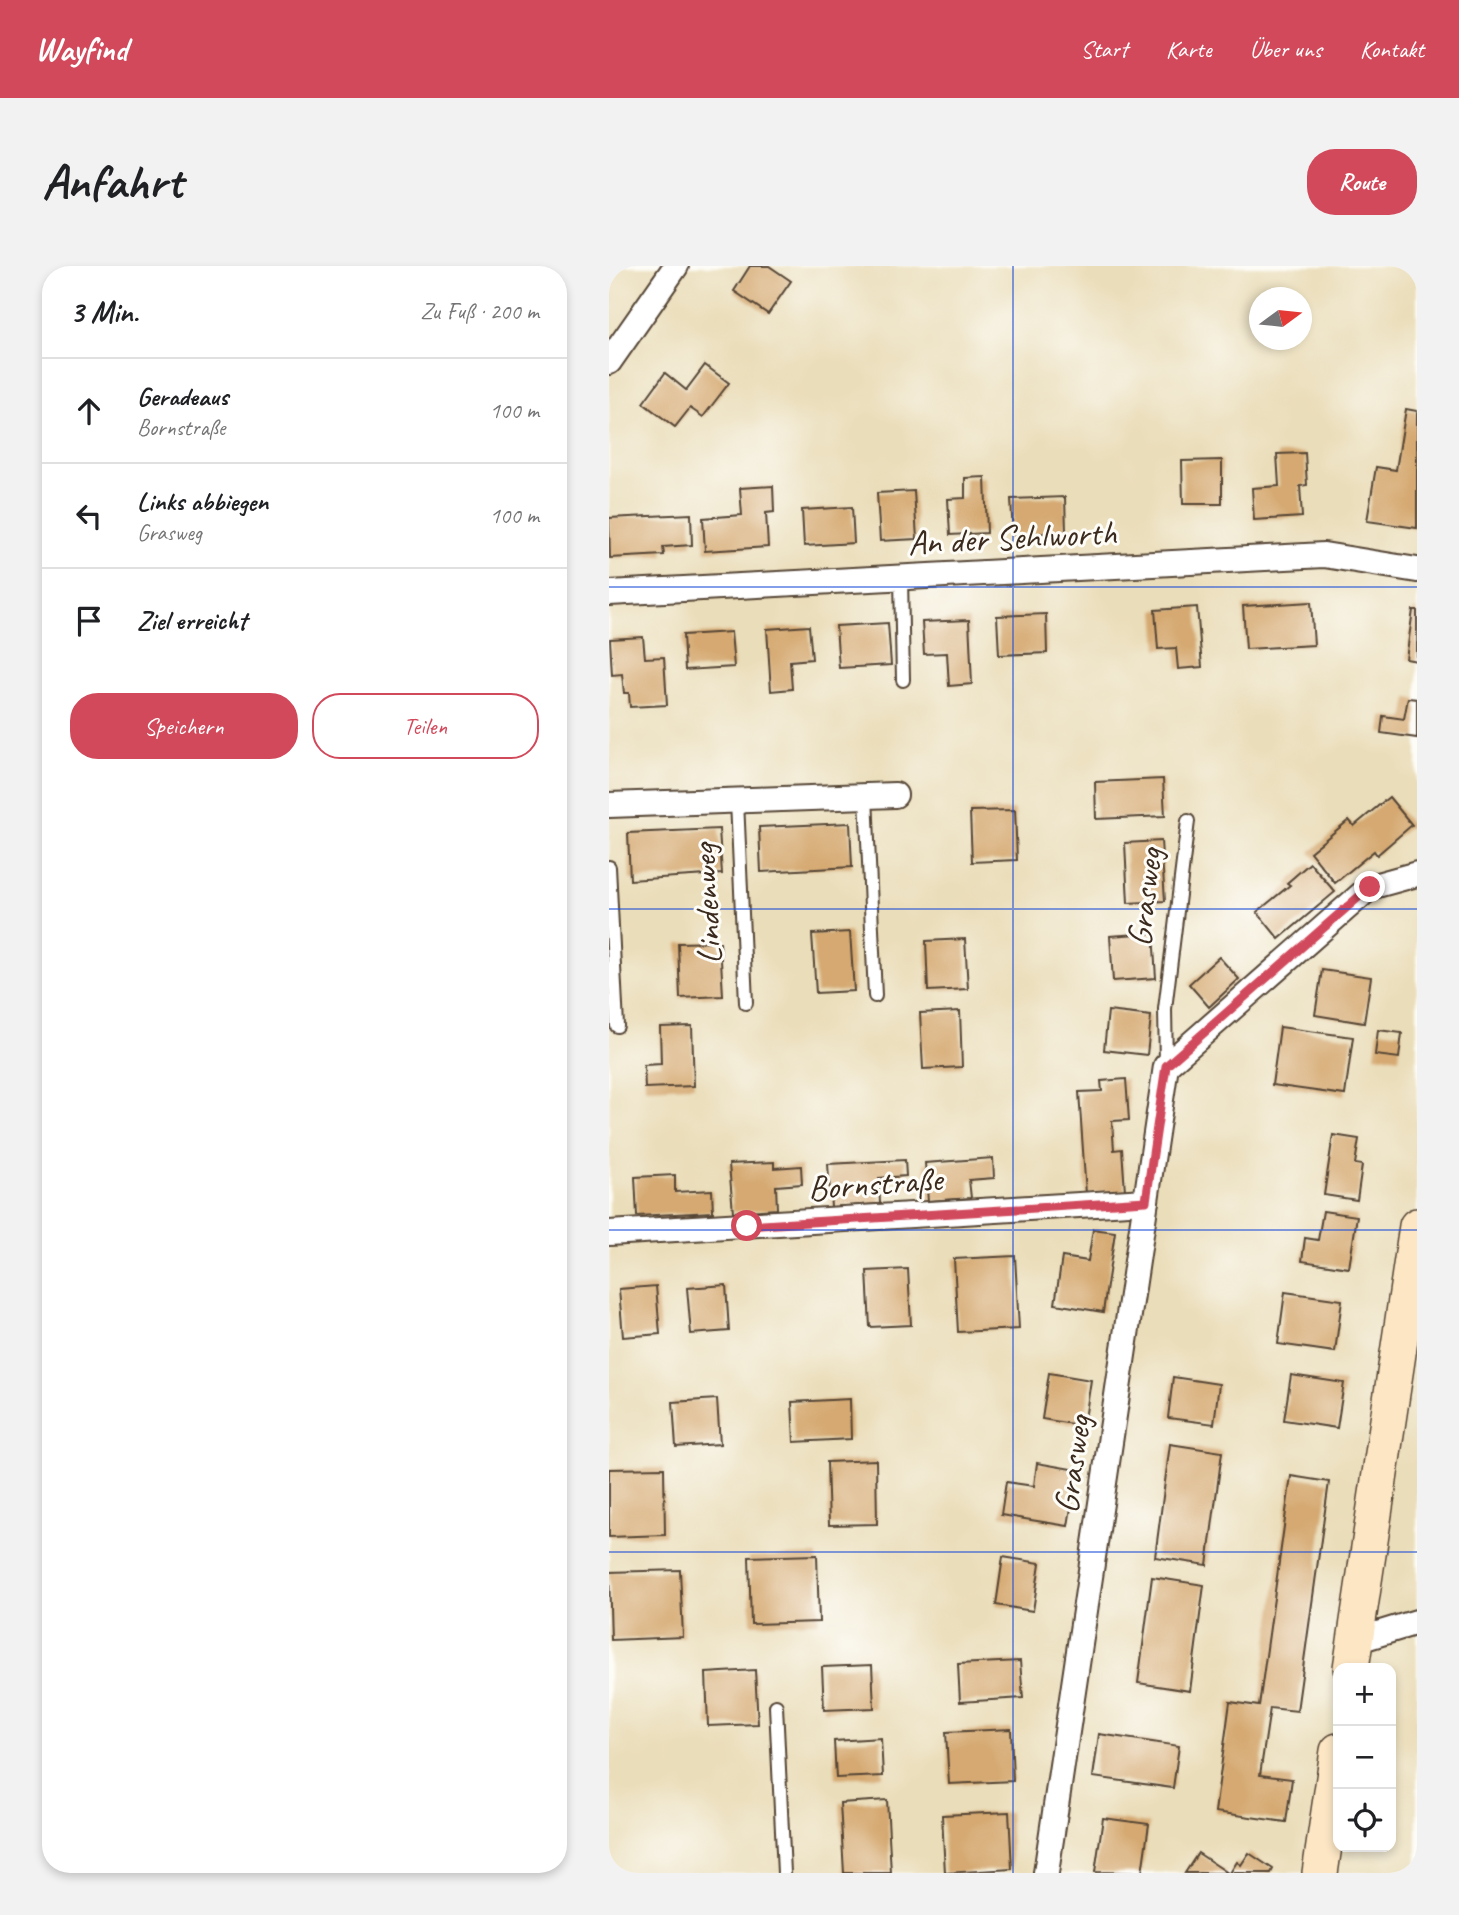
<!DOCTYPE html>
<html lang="de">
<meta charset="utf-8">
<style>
body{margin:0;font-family:Caveat,sans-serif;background:#f2f2f2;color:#202124}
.controls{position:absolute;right:21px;bottom:21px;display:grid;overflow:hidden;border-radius:14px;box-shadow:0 4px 10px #0003}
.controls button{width:63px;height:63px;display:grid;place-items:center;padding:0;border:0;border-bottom:2px solid #e0e0e0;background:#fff;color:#202124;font:35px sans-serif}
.compass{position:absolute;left:640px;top:21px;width:63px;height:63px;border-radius:50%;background:#fff;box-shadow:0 4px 10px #0003;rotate:75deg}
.stop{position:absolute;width:21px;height:21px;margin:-16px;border:5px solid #d1495b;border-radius:50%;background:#fff}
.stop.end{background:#d1495b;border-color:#fff;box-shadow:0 2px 7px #0008}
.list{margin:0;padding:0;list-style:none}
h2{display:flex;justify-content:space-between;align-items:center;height:91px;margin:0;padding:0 28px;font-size:30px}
h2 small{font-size:23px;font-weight:400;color:#757577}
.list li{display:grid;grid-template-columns:46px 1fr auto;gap:21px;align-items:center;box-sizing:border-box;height:105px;padding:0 28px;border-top:2px solid #e0e0e0}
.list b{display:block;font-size:26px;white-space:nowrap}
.list p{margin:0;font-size:23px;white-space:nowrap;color:#757577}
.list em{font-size:23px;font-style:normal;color:#757577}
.actions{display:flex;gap:14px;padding:21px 28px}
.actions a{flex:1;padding:16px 0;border:2px solid #d1495b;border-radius:28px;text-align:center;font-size:24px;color:#d1495b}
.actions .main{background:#d1495b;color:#fff}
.icon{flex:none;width:38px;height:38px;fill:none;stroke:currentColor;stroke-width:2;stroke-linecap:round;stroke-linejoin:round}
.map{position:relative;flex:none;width:808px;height:1607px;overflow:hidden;border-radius:28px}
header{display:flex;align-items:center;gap:42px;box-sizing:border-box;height:98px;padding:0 35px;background:#d1495b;color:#fff}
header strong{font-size:33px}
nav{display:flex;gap:38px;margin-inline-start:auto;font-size:24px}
.intro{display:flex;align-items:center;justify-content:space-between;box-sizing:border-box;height:168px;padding:0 42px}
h1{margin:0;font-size:49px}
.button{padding:18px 32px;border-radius:28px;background:#d1495b;color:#fff;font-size:24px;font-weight:700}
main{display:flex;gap:42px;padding:0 42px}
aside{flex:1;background:#fff;border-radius:28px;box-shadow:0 4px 10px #0003}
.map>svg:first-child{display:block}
.building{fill:#d5a971}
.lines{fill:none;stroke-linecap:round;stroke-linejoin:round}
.lane-casing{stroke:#554535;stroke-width:16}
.street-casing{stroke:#554535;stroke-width:28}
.secondary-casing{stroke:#554535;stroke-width:38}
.lane{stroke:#fff;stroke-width:12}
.street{stroke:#fff;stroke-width:24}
.secondary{stroke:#fce6c4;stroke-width:35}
.route{stroke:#d1495b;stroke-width:9}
.grid{fill:none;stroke:#1d4ed8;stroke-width:2;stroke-opacity:0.55}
.labels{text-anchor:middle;stroke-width:6;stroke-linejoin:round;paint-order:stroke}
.street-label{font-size:35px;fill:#3b2a1e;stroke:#fdfcf7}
</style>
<header>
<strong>Wayfind</strong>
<nav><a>Start</a><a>Karte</a><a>Über uns</a><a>Kontakt</a></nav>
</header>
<div class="intro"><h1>Anfahrt</h1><a class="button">Route</a></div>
<main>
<aside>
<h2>3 Min.<small>Zu Fuß · 200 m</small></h2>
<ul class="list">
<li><svg class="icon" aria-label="ahead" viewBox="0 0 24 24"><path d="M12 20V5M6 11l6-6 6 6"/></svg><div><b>Geradeaus</b><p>Bornstraße</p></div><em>100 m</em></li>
<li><svg class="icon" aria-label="left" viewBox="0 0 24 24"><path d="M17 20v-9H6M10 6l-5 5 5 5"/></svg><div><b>Links abbiegen</b><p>Grasweg</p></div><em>100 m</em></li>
<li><svg class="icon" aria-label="arrive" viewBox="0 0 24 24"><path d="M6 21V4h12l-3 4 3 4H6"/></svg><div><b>Ziel erreicht</b></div></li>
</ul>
<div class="actions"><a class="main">Speichern</a><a>Teilen</a></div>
</aside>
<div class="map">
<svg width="808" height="1607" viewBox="0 0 808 1607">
<rect width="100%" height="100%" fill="#fdfcf7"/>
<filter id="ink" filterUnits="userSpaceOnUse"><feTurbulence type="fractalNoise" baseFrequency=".0143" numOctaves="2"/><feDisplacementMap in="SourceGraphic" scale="14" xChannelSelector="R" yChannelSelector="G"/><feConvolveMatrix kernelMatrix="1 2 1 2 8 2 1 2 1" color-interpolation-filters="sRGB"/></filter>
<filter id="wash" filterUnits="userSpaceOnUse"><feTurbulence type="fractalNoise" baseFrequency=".00686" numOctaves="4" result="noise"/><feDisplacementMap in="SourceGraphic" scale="28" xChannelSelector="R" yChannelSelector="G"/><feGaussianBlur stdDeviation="1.57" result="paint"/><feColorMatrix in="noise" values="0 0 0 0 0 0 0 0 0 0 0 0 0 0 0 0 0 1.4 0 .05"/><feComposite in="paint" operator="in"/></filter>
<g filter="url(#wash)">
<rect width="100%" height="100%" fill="#eaddb9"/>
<g id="blocks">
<g class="building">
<polygon points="141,0 160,0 182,15 159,48 125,25"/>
<polygon points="96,99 120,117 94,151 81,142 66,161 34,137 56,107 77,124"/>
<polygon points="797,143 808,145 808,262 758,255 767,201 787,204"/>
<polygon points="696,187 698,219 691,220 693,251 645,254 643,222 670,220 668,188"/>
<polygon points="613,194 613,238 574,238 573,195"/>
<polygon points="376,211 378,267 341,269 339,233 356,232 356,212"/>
<polygon points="164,220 165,246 157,247 159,281 96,285 94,252 133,249 131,222"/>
<polygon points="305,225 308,273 271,275 268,227"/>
<polygon points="456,231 457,266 404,269 402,233"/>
<polygon points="243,241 245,277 195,280 193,244"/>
<polygon points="82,248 83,279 54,281 55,289 1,292 0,252"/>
<polygon points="702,336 705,379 637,383 634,340"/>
<polygon points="588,341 593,401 569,403 567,382 549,383 546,344"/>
<polygon points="804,344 808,344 808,395 797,393"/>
<polygon points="437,348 438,387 390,389 388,350"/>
<polygon points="360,354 363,418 340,420 338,387 315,388 313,356"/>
<polygon points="279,357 282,399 230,402 227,360"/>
<polygon points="200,360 203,393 181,395 183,423 162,425 158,363"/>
<polygon points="122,366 125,401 76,404 74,369"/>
<polygon points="34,371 36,392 55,391 58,439 21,441 20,427 15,427 13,408 3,409 1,373"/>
<polygon points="799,432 808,433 808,472 772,467 774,450 795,453"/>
<polygon points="554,513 556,550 487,553 486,516"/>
<polygon points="780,531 803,559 768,589 765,585 726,617 701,586 740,554 745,560"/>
<polygon points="406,544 408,594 363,596 361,545"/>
<polygon points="241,557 243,601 152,606 150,561"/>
<polygon points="110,563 113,608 21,614 19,567"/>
<polygon points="552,575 556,635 519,637 516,577"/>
<polygon points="701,597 726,626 670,673 648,646 681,619 678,617"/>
<polygon points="241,666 245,725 207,727 203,668"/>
<polygon points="544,667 547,712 504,715 501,670"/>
<polygon points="356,673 359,723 319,725 317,675"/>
<polygon points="111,676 114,730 71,732 69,677"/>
<polygon points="610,691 630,713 600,741 580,718"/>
<polygon points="713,704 762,711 755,757 706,749"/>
<polygon points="351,745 353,801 314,803 311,747"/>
<polygon points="499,745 542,750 538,789 495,784"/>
<polygon points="83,760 85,820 36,822 35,799 52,798 51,761"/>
<polygon points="671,761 744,771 736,829 663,819"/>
<polygon points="769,764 793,767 790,792 766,789"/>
<polygon points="517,813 520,854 503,855 505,884 513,883 516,925 477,928 470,826 493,825 492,815"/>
<polygon points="724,869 750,873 746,898 753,899 748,934 715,929"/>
<polygon points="384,892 385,912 360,914 362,932 319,935 316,897"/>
<polygon points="296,894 297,910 270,912 271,938 222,941 219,898"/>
<polygon points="165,896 165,902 192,900 193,918 167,920 168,943 124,946 120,898"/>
<polygon points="66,909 66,926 103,924 104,946 28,950 26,911"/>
<polygon points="714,945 748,950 740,1002 693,995 696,972 709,974"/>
<polygon points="484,963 506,966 494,1046 446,1038 453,991 479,995"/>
<polygon points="406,990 410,1063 349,1066 345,993"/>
<polygon points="299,1003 302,1059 261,1061 258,1005"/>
<polygon points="117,1019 120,1065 82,1068 78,1022"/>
<polygon points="47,1020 51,1068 14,1071 10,1023"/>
<polygon points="676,1026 733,1034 726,1086 669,1078"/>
<polygon points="440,1107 482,1114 475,1160 433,1153"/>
<polygon points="682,1109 735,1117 728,1162 675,1154"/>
<polygon points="564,1111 610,1118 605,1158 559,1152"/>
<polygon points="108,1133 111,1178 67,1181 64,1136"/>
<polygon points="241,1133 242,1173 185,1176 183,1136"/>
<polygon points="561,1178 613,1186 598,1299 546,1291"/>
<polygon points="267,1194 268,1258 220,1259 218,1196"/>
<polygon points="428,1197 468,1204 459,1260 392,1249 397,1216 425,1220"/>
<polygon points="55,1202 56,1269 0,1271 0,1203"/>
<polygon points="682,1210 720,1216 688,1445 661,1442 651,1509 683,1513 677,1556 606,1546 621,1436 650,1440"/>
<polygon points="208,1289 210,1356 142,1358 140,1291"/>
<polygon points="394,1291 431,1297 424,1345 387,1339"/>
<polygon points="71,1304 74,1371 2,1374 0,1306"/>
<polygon points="543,1311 595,1319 581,1425 529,1417"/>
<polygon points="411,1395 414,1432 351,1436 349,1398"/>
<polygon points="263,1399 265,1442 215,1444 213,1401"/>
<polygon points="146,1404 149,1458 99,1460 97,1407"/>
<polygon points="402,1463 404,1515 340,1518 337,1466"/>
<polygon points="490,1468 570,1480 564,1522 484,1511"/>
<polygon points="272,1472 274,1510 227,1512 225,1475"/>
<polygon points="278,1534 282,1607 235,1607 231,1537"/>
<polygon points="400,1546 403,1603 336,1607 333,1549"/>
<polygon points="494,1552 540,1558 533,1607 486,1606"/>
<polygon points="589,1587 619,1607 576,1607"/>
<polygon points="640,1587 664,1603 662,1607 621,1607 628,1596 632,1599"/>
</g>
</g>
</g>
<g filter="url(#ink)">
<use href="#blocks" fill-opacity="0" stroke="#554535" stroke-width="2"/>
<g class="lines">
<defs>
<g id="lane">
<polyline points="292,312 294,414"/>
<polyline points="257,530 266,730"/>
<polyline points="128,535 137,737"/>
<polyline points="0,601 8,760"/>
<polyline points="557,798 556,743 579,555"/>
<polyline points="167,1440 175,1607"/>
</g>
<g id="street">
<polyline points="0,96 67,0"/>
<polyline points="0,327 715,289 808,304"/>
<polyline points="0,539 286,529"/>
<polyline points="0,967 537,935"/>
<polyline points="746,1375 808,1356"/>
<polyline points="437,1607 557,800 761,621 808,608"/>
</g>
<g id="secondary">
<polyline points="742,1402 808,960"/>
<polyline points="711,1607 729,1485"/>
</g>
</defs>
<use href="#lane" class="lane-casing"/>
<use href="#street" class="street-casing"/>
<use href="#secondary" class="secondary-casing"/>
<use href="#lane" class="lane"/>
<use href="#street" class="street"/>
<use href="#secondary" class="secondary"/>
</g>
</g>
<g class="lines" filter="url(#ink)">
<polyline class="route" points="138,960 537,935 557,800 761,621"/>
</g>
<path class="grid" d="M 404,0 L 404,1607M 0,321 L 808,321M 0,643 L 808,643M 0,964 L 808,964M 0,1286 L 808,1286"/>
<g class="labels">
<g class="street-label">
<text transform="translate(403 271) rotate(-3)" y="12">An der Sehlworth</text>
<text transform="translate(535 631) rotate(-83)" y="12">Grasweg</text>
<text transform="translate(97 638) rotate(-93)" y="12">Lindenweg</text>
<text transform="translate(266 917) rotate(-4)" y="12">Bornstraße</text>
<text transform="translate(463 1198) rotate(-82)" y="12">Grasweg</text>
</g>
</g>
</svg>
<div class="controls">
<button>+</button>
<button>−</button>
<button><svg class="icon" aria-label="locate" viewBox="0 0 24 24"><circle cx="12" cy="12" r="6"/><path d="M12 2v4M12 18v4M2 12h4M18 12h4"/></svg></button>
</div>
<svg class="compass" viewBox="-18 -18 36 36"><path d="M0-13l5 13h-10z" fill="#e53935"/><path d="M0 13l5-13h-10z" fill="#757577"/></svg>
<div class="stop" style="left:138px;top:960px"></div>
<div class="stop end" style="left:761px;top:621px"></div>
</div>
</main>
